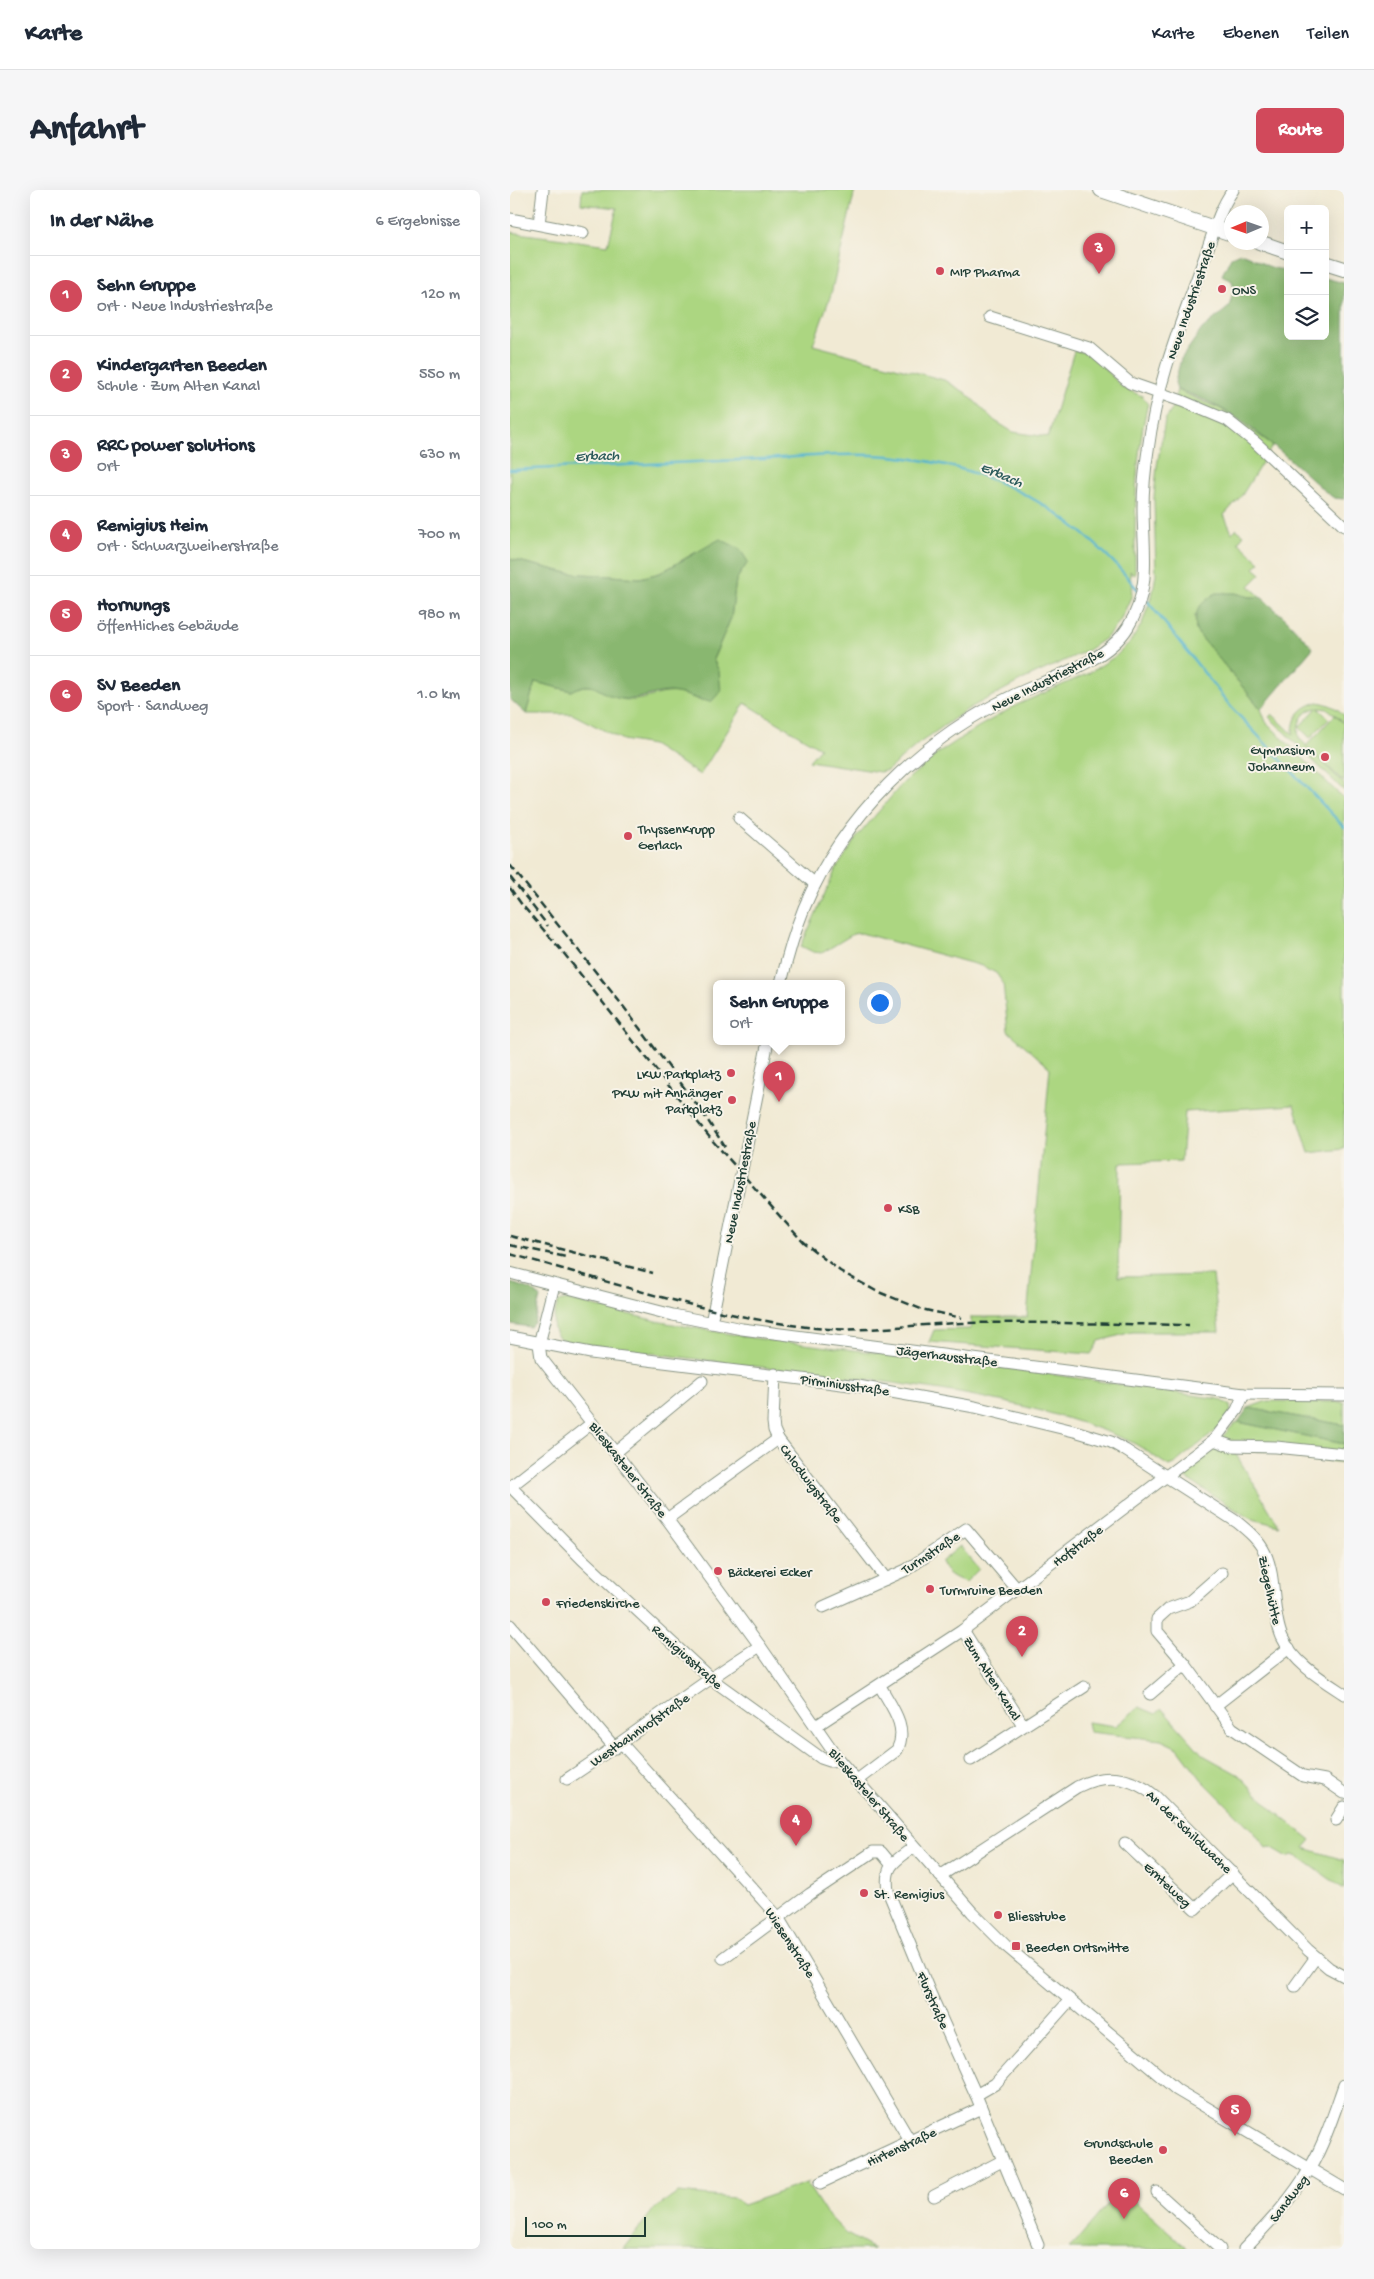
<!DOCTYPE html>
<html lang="de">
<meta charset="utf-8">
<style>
body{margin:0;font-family:"Gochi Hand",sans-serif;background:#f6f6f7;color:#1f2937}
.controls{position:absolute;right:15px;top:15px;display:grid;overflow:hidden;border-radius:8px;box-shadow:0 5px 20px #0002}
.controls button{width:45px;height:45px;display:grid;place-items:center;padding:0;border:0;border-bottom:1px solid #e0e1e3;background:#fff;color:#1f2937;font:25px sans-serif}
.compass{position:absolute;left:714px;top:15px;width:45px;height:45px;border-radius:50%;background:#fff;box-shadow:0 5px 20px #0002;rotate:268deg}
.scale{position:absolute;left:15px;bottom:12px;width:121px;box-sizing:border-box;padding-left:5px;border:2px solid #1f3d34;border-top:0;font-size:14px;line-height:18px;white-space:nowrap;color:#1f3d34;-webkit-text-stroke:4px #f7f3e8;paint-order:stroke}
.you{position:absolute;left:369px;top:812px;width:18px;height:18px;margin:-12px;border:4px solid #fff;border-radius:50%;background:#1a73e8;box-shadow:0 0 0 8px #1a73e833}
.badge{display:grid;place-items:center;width:32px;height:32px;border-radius:50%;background:#d1495b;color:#fff;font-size:16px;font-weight:700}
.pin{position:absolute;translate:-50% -41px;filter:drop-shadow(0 1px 2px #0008)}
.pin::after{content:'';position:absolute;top:26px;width:18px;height:15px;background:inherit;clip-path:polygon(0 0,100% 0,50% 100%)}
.popup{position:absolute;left:203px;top:790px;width:132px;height:65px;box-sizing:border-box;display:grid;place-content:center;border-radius:8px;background:#fff;filter:drop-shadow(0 1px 4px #0005);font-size:16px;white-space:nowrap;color:#747a83}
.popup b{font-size:19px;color:#1f2937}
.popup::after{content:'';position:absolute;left:50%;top:100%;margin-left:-10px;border:10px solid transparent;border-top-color:#fff}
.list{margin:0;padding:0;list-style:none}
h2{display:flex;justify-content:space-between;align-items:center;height:65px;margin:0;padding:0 20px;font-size:21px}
h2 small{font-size:16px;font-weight:400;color:#747a83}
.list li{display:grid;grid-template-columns:32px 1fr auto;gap:15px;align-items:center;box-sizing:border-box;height:80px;padding:0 20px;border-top:1px solid #e0e1e3}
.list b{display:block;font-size:19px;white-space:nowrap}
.list p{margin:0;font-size:16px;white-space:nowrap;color:#747a83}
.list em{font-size:16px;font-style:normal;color:#747a83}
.icon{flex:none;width:28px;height:28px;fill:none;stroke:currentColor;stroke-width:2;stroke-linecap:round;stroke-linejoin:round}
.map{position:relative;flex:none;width:834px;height:2059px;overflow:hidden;border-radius:8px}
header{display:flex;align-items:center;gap:30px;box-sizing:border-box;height:70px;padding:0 25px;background:#fff;border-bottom:1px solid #e0e1e3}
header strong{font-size:24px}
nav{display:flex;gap:28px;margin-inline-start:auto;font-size:18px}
.intro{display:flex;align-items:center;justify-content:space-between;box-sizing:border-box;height:120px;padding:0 30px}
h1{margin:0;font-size:35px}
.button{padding:12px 22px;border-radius:8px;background:#d1495b;color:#fff;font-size:18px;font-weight:700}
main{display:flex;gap:30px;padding:0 30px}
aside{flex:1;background:#fff;border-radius:8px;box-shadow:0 5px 20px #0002}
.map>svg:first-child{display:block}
.green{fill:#acd681;stroke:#668a5a}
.forest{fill:#89b76f;stroke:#547a52}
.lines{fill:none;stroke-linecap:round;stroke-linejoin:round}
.stream{stroke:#50b3cf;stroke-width:2.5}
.minor-casing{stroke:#889484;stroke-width:13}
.major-casing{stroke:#889484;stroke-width:16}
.minor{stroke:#fff;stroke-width:11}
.major{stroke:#fff;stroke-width:14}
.rail{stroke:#1f3d34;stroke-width:2.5;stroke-dasharray:8 4;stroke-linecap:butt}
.poi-dot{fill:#d1495b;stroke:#f7f3e8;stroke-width:2}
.labels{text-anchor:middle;stroke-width:4;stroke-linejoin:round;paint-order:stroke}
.poi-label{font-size:14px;fill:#1f3d34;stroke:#f7f3e8;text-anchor:start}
.street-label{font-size:14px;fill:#1f3d34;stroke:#f7f3e8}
.water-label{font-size:15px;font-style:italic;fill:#2b5a5b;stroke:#f7f3e8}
</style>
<header>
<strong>Karte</strong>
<nav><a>Karte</a><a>Ebenen</a><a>Teilen</a></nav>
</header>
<div class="intro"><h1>Anfahrt</h1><a class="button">Route</a></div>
<main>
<aside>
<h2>In der Nähe<small>6 Ergebnisse</small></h2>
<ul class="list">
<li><span class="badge">1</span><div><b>Sehn Gruppe</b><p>Ort · Neue Industriestraße</p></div><em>120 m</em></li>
<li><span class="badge">2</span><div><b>Kindergarten Beeden</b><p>Schule · Zum Alten Kanal</p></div><em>550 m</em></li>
<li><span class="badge">3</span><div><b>RRC power solutions</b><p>Ort</p></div><em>630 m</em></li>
<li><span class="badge">4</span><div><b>Remigius Heim</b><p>Ort · Schwarzweiherstraße</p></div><em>700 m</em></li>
<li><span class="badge">5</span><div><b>Hornungs</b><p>Öffentliches Gebäude</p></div><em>980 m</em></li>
<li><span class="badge">6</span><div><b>SV Beeden</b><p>Sport · Sandweg</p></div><em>1.0 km</em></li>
</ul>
</aside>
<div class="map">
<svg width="834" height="2059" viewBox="0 0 834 2059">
<rect width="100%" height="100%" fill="#f7f3e8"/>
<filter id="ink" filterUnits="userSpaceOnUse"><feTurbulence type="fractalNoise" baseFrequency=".02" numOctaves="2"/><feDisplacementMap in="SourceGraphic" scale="10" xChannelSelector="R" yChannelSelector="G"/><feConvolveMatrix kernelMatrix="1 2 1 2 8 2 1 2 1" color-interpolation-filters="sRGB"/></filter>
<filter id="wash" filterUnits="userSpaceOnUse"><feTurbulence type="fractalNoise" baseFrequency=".0096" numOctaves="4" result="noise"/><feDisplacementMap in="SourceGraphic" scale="20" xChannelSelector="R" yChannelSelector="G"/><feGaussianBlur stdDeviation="1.12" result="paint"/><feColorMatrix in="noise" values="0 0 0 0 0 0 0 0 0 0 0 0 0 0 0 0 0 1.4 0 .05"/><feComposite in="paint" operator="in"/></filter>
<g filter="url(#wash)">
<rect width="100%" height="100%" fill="#f1ead4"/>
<g class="green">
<path d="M 72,0 L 345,0 L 321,104 L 303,155 L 434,190 L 456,203 L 485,231 L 503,242 L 538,247 L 564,161 L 581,163 L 613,198 L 632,206 L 638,213 C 624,270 625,327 625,385 L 620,381 L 622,405 L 610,431 L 597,447 L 578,460 L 514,489 L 458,519 L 408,554 L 378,580 L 370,582 L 299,571 L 310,558 L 235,513 L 190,585 L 142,555 L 113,550 L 62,524 L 16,524 L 25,492 L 61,501 C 87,486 94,509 119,510 C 132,511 145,504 157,503 C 168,501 181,507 191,511 L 209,481 L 203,470 L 221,428 L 226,390 L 238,372 L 186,362 L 150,383 L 130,388 L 58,383 L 0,369 L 0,42 L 98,55 L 107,18 L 71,14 Z"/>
<polygon points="667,200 711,219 763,255 732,305 714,325 722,343 726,339 734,345 728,352 750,372 744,378 751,384 739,396 751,407 739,407 725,403 685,425 686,441 751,519 756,532 834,609 834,959 799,963 784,915 675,922 671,971 610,973 608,1087 703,1085 709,1142 622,1142 589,1151 581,1164 419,1152 424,1140 461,1139 461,1127 517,1127 540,878 498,841 493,793 486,783 472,776 351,743 343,744 312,763 303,762 291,756 326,679 347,647 392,594 427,564 468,537 507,515 579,483 606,466 621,451 632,434 643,402 646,384 644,308 647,276 655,230 661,221"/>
<path d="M 808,512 C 819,514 826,517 834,525 L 834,532 L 818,519 L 808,518 L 819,529 L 800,548 L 789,537 L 807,518 C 792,520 786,534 789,548 L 834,594 L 834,601 L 759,527 L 762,524 L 783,544 C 783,526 791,517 808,512 Z"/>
<polygon points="825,525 834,534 834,592 796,556"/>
<path d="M 58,1110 L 151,1132 L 243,1148 L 512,1180 L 709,1209 L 720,1215 C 720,1216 721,1222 721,1223 C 718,1236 676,1262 665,1274 L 659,1276 C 647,1269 628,1254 617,1250 C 514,1206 396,1194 285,1181 C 207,1172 130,1162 53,1151 C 38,1140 44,1128 48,1112 Z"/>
<polygon points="757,1211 834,1212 834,1235 738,1218"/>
<polygon points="728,1232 834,1254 834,1273 790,1267 776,1261 724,1261 769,1336 739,1328 669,1284 704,1257 720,1238"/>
<path d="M 450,1356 L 469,1379 L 456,1392 C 444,1388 436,1384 431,1372 Z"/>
<polygon points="629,1517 646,1524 652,1519 693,1565 729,1585 762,1619 801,1650 794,1658 834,1670 834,1699 789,1667 782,1665 778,1667 761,1657 756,1658 745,1643 692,1590 668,1558 651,1550 579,1542 577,1532 606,1536"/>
<polygon points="299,1992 297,1994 315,2022 337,2044 363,2059 113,2059 144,2019 168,2003 223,2008 233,2015"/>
<polygon points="611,1999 678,2059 559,2059"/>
</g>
<g class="forest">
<path d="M 730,63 C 750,69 754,79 778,80 L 778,146 L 815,146 L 815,88 L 834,93 L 834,309 L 824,308 L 817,303 C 773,264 726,216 667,200 L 665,192 L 671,169 L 692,139 L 719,117 L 724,98 L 722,91 L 712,85 L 721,67 Z"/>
<path d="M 210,349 L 230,359 L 238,372 L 226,390 L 221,428 L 203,469 L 209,481 L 211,501 L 201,512 C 187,510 174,503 160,502 C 141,502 126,513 107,508 C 87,503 84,488 62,501 L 25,492 L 16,524 L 0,509 L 0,369 L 58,383 L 130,388 L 150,383 Z"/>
<path d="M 706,403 L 725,403 L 740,407 L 751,407 L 777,430 L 803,458 L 751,519 L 686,441 C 684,420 688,415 706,403 Z"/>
<path d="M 0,1093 C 11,1096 24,1098 30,1108 L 24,1133 L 20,1137 L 0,1134 Z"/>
<polygon points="738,1218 834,1235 834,1254 728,1232"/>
</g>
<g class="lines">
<g class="stream">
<path d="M 0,280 C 77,277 154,273 231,270 C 280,268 330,262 379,266 C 482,275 563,319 628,400"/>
<polyline points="635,408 721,517 834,637"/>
</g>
</g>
</g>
<g filter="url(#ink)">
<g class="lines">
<defs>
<g id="minor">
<polyline points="0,29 73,43"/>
<polyline points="29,34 33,0"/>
<polyline points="480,127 579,158 620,193 672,211 717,230 746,253 834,336"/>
<polyline points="229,628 305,694"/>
<path d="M 271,793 C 277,768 284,743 294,718 C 333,626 412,549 502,506 C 539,488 596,473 618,437 C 642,399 633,360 633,318 C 633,299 635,279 638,260 C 646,195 671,133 693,72 C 702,48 708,21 723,0"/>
<polyline points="0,1083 163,1125 232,1139 734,1204 834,1205"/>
<polyline points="44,1095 29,1154 31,1168 157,1329 250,1456 329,1570 462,1722 496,1756 667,1900 834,1999"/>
<polyline points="201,1133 258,851"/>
<path d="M 0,1147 L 81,1163 L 348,1196 L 465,1217 L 568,1242 L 601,1252 L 615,1260 L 727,1332 C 738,1341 749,1350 755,1363 C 767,1389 761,1421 772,1447 C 784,1473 811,1489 834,1504"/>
<polyline points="265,1184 263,1232 264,1240 268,1249 376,1389"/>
<polyline points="704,1250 721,1256 766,1257 834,1264"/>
<polyline points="106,1262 192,1191"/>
<polyline points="0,1296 72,1369 200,1488 311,1568 320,1571 329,1570"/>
<polyline points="0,1297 82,1233"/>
<polyline points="157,1329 268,1249"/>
<polyline points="712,1383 680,1411 658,1419 647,1429 647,1441 675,1474 722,1538 793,1586 815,1590 834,1603"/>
<polyline points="313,1417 396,1380 456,1339 507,1399"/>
<polyline points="0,1435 105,1558"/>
<polyline points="453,1440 513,1535"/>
<polyline points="640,1504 675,1474"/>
<polyline points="705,1516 779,1458"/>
<polyline points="306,1536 453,1440 704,1250 727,1220 734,1204"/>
<polyline points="111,1553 268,1727 400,1951"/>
<polyline points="461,1570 574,1497"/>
<path d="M 57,1589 C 123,1546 184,1497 250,1456"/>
<path d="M 346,1591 L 387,1560 C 399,1537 381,1516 370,1496"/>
<polyline points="826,1630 834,1617"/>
<polyline points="615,1653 685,1719 723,1683"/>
<path d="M 404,1657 C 385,1671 374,1675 378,1701 L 420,1803 L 466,1905 L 528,2055"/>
<path d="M 430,1686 L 567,1597 C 594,1583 621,1586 645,1606 L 798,1760 L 819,1778 L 834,1786"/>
<polyline points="213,1768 300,1704 363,1662 371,1662 381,1674"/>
<polyline points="785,1796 806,1767"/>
<polyline points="466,1905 485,1894 560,1810"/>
<polyline points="310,1993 471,1918"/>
<polyline points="647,2002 710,2059"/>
<polyline points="424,2006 492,1971"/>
<path d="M 734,2059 C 758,2034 783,2008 800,1978 C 815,1952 824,1923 834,1895"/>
</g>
<g id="major">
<polyline points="591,0 722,44"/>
<polyline points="749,52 778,62"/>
<polyline points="815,73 834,79"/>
</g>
</defs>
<use href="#minor" class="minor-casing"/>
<use href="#major" class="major-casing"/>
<use href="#minor" class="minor"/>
<use href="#major" class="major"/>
<g class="rail">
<polyline points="0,675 113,816 191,920 215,957"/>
<polyline points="0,687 38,736"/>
<polyline points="0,698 12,715 52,761 201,949 293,1052 330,1081 366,1101 411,1119 452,1128"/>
<polyline points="0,1046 143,1083"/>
<polyline points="0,1055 56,1067"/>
<path d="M 0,1064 C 99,1091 203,1127 305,1138 C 354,1143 402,1134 452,1133 C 527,1132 603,1134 679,1135"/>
</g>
</g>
</g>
<g class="poi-dot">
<circle cx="430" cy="81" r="5"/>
<circle cx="712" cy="99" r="5"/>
<circle cx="815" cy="567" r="5"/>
<circle cx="118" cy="646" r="5"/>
<circle cx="221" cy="883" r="5"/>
<circle cx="222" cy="910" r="5"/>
<circle cx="378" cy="1018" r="5"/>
<circle cx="208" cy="1381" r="5"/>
<circle cx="420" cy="1399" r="5"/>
<circle cx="36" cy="1412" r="5"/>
<circle cx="354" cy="1703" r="5"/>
<circle cx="488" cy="1725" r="5"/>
<rect x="501" y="1751" width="10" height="10" rx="2.5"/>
<circle cx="653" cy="1960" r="5"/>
</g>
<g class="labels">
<g class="poi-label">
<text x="440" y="86">MIP Pharma</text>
<text x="722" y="104">ONS</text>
<text x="805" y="564" text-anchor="end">Gymnasium<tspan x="805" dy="16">Johanneum</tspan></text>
<text x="128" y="643">ThyssenKrupp<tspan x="128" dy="16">Gerlach</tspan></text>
<text x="211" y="888" text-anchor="end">LKW Parkplatz</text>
<text x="212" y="907" text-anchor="end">PKW mit Anhänger<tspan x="212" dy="16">Parkplatz</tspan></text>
<text x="388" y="1023">KSB</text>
<text x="218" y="1386">Bäckerei Ecker</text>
<text x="430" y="1404">Turmruine Beeden</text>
<text x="46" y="1417">Friedenskirche</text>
<text x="364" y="1708">St. Remigius</text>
<text x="498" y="1730">Bliesstube</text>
<text x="516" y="1761">Beeden Ortsmitte</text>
<text x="643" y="1957" text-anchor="end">Grundschule<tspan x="643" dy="16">Beeden</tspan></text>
</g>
<g class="street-label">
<text transform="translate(680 110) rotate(-71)" y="5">Neue Industriestraße</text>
<text transform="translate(537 489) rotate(-27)" y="5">Neue Industriestraße</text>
<text transform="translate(229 992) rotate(-79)" y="5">Neue Industriestraße</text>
<text transform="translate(437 1165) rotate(7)" y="5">Jägerhausstraße</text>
<text transform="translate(335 1194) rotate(8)" y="5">Pirminiusstraße</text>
<text transform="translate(119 1279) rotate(52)" y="5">Blieskasteler Straße</text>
<text transform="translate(302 1293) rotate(53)" y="5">Chlodwigstraße</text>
<text transform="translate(567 1355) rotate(-37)" y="5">Hofstraße</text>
<text transform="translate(420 1362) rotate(-33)" y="5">Turmstraße</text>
<text transform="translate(761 1400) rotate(78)" y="5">Ziegelhütte</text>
<text transform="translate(178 1466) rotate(42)" y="5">Remigiusstraße</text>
<text transform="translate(483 1488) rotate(58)" y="5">Zum Alten Kanal</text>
<text transform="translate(129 1539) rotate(-35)" y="5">Westbahnhofstraße</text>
<text transform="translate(360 1604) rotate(50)" y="5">Blieskasteler Straße</text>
<text transform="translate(680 1641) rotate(44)" y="5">An der Schildwache</text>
<text transform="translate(658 1694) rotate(43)" y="5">Ernteweg</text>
<text transform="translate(281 1752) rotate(57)" y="5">Wiesenstraße</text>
<text transform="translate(424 1810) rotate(66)" y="5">Flurstraße</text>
<text transform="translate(391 1956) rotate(-25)" y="5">Hirtenstraße</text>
<text transform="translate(778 2008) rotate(-53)" y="5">Sandweg</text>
</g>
<g class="water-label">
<text transform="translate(87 265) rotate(-2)" y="5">Erbach</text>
<text transform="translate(492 284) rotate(23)" y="5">Erbach</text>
</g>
</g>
</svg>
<div class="controls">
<button>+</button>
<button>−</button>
<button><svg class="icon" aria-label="layers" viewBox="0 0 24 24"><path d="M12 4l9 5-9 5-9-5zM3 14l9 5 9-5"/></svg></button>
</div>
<svg class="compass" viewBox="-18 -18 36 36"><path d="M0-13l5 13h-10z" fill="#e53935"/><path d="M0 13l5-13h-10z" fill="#747a83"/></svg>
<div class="scale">100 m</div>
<div class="you"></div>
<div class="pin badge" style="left:269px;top:912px">1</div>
<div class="popup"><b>Sehn Gruppe</b>Ort</div>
<div class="pin badge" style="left:512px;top:1467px">2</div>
<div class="pin badge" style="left:589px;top:84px">3</div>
<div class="pin badge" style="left:286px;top:1656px">4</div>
<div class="pin badge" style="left:725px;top:1946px">5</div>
<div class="pin badge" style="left:614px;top:2029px">6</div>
</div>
</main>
